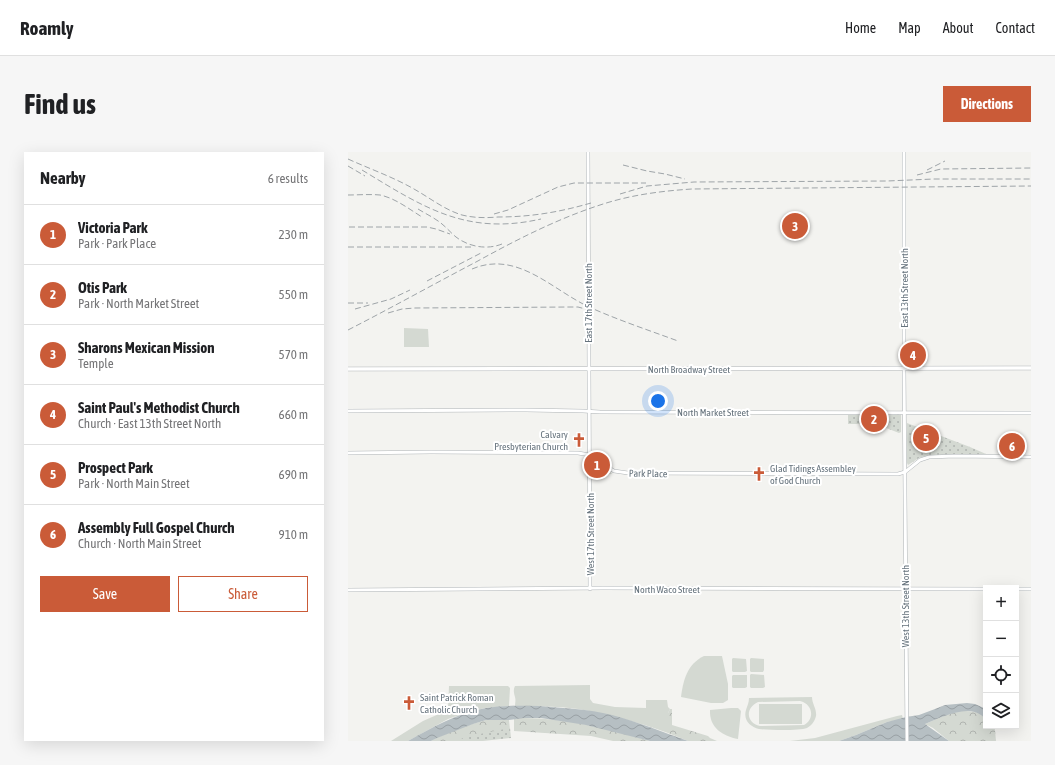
<!DOCTYPE html>
<meta charset="utf-8">
<style>
body{margin:0;font-family:"Asap Condensed",sans-serif;background:#f6f6f6;color:#202124}
.controls{position:absolute;right:12px;bottom:12px;display:grid;overflow:hidden;border-radius:0px;box-shadow:0 4px 16px #0002}
.controls button{width:36px;height:36px;display:grid;place-items:center;padding:0;border:0;border-bottom:1px solid #e0e0e0;background:#fff;color:#202124;font:20px sans-serif}
.you{position:absolute;left:310px;top:249px;width:14px;height:14px;margin:-10px;border:3px solid #fff;border-radius:50%;background:#1a73e8;box-shadow:0 0 0 6px #1a73e833}
.badge{display:grid;place-items:center;width:26px;height:26px;border-radius:50%;background:#ca5b38;color:#fff;font-size:13px;font-weight:700}
.pin{position:absolute;translate:-50% -50%;border:2px solid #fff;box-shadow:0 1px 4px #0006}
.list{margin:0;padding:0;list-style:none}
h2{display:flex;justify-content:space-between;align-items:center;height:52px;margin:0;padding:0 16px;font-size:17px}
h2 small{font-size:13px;font-weight:400;color:#757577}
.list li{display:grid;grid-template-columns:26px 1fr auto;gap:12px;align-items:center;box-sizing:border-box;height:60px;padding:0 16px;border-top:1px solid #e0e0e0}
.list b{display:block;font-size:15px;white-space:nowrap}
.list p{margin:0;font-size:13px;white-space:nowrap;color:#757577}
.list em{font-size:13px;font-style:normal;color:#757577}
.actions{display:flex;gap:8px;padding:12px 16px}
.actions a{flex:1;padding:9px 0;border:1px solid #ca5b38;border-radius:0px;text-align:center;font-size:14px;color:#ca5b38}
.actions .main{background:#ca5b38;color:#fff}
.icon{flex:none;width:22px;height:22px;fill:none;stroke:currentColor;stroke-width:2;stroke-linecap:round;stroke-linejoin:round}
.map{position:relative;flex:none;width:683px;height:589px;overflow:hidden;border-radius:0px}
header{display:flex;align-items:center;gap:24px;box-sizing:border-box;height:56px;padding:0 20px;background:#fff;border-bottom:1px solid #e0e0e0}
header strong{font-size:19px}
nav{display:flex;gap:22px;margin-inline-start:auto;font-size:14px}
.intro{display:flex;align-items:center;justify-content:space-between;box-sizing:border-box;height:96px;padding:0 24px}
h1{margin:0;font-size:28px}
.button{padding:10px 18px;border-radius:0px;background:#ca5b38;color:#fff;font-size:14px;font-weight:700}
main{display:flex;gap:24px;padding:0 24px}
aside{flex:1;background:#fff;border-radius:0px;box-shadow:0 4px 16px #0002}
.map>svg:first-child{display:block}
.grass{fill:#d4d9d2;fill-rule:evenodd}
.forest{fill:url(#forest-crowns)}
.park{fill:url(#park-dots)}
.water{fill:url(#water-waves)}
.lines{fill:none;stroke-linecap:round;stroke-linejoin:round}
.secondary-casing{stroke:#afb4b7;stroke-width:4}
.primary-casing{stroke:#b0b4b7;stroke-width:4.5}
.secondary{stroke:#fff;stroke-width:3}
.primary{stroke:#fff;stroke-width:3.5}
.rail{stroke:#9ea4a8;stroke-width:1;stroke-dasharray:6 3;stroke-linecap:butt}
.labels{text-anchor:middle;stroke-width:4;stroke-linejoin:round;paint-order:stroke}
.street-label{font-size:10px;fill:#66737d;stroke:#fff}
.poi-label{font-size:10px;fill:#66737d;stroke:#fff;text-anchor:start}
</style>
<header>
<strong>Roamly</strong>
<nav><a>Home</a><a>Map</a><a>About</a><a>Contact</a></nav>
</header>
<div class="intro"><h1>Find us</h1><a class="button">Directions</a></div>
<main>
<aside>
<h2>Nearby<small>6 results</small></h2>
<ul class="list">
<li><span class="badge">1</span><div><b>Victoria Park</b><p>Park · Park Place</p></div><em>230 m</em></li>
<li><span class="badge">2</span><div><b>Otis Park</b><p>Park · North Market Street</p></div><em>550 m</em></li>
<li><span class="badge">3</span><div><b>Sharons Mexican Mission</b><p>Temple</p></div><em>570 m</em></li>
<li><span class="badge">4</span><div><b>Saint Paul's Methodist Church</b><p>Church · East 13th Street North</p></div><em>660 m</em></li>
<li><span class="badge">5</span><div><b>Prospect Park</b><p>Park · North Main Street</p></div><em>690 m</em></li>
<li><span class="badge">6</span><div><b>Assembly Full Gospel Church</b><p>Church · North Main Street</p></div><em>910 m</em></li>
</ul>
<div class="actions"><a class="main">Save</a><a>Share</a></div>
</aside>
<div class="map">
<svg width="683" height="589" viewBox="0 0 683 589">
<defs>
<pattern id="forest-crowns" width="20" height="18" patternUnits="userSpaceOnUse"><rect width="20" height="18" fill="#d4d9d2"/><path d="M2 6a3 3 0 1 1 6 0M12 15a3 3 0 1 1 6 0" fill="none" stroke="#b0b4b0"/></pattern>
<pattern id="park-dots" width="8" height="8" patternUnits="userSpaceOnUse"><rect width="8" height="8" fill="#d4d9d2"/><path d="M2 2h.1M6 6h.1" fill="none" stroke="#b0b4b0" stroke-width="1.8" stroke-linecap="round"/></pattern>
<pattern id="water-waves" width="16" height="10" patternUnits="userSpaceOnUse"><rect width="16" height="10" fill="#b6bfc3"/><path d="M0 5q4-4 8 0t8 0" fill="none" stroke="#98a0a4"/></pattern>
</defs>
<rect width="100%" height="100%" fill="#f3f3f0"/>
<g class="grass">
<polygon points="56,176 80,177 81,195 56,195"/>
<path d="M 356,504 L 374,504 L 380,532 L 380,548 L 375,551 L 363,551 L 333,545 C 335,529 339,512 356,504 Z"/>
<polygon points="385,506 398,507 399,519 397,520 385,520 384,519 384,507"/>
<polygon points="403,506 416,507 416,518 415,520 403,520 402,519 402,507"/>
<polygon points="403,522 416,523 417,535 415,536 403,536 402,535 402,523"/>
<polygon points="385,523 399,523 399,535 397,536 385,536 384,535 384,524"/>
<path d="M 242,533 L 242,547 L 245,551 L 267,555 L 298,556 L 298,548 L 319,548 L 320,555 L 322,557 L 320,561 L 320,581 C 290,570 260,562 230,557 C 209,554 188,554 167,554 C 167,551 168,548 167,545 C 166,541 165,538 167,534 Z"/>
<polygon points="101,534 160,534 162,536 161,554 137,556 117,561 100,567 60,589 43,589 75,569 100,558"/>
<path d="M 464,545 C 464,552 469,557 468,564 C 467,569 463,574 459,576 C 451,579 420,578 411,577 C 402,575 395,568 398,558 C 399,554 401,551 401,546 ZM 452,549 C 465,552 467,567 456,573 L 412,574 C 398,571 397,556 410,550 Z"/>
<rect x="411" y="552" width="43" height="20"/>
<path d="M 383,556 L 390,556 L 393,559 L 390,587 C 375,584 361,576 362,558 Z"/>
<polygon points="554,563 555,567 539,570 508,583 491,589 442,589 467,586 549,564"/>
</g>
<g class="forest">
<polygon points="322,557 324,557 324,573 360,584 362,586 369,589 340,589 320,581 320,561"/>
<polygon points="611,559 619,559 628,560 633,562 638,567 638,574 646,574 647,578 648,589 601,589 585,576 577,572 598,563"/>
<path d="M 176,566 C 219,566 261,577 302,589 L 265,589 L 243,584 L 166,579 L 166,567 Z"/>
<path d="M 138,568 L 161,568 L 162,578 L 149,579 L 115,589 L 83,589 C 100,579 120,573 138,568 Z"/>
</g>
<g class="park">
<polygon points="553,262 553,280 551,281 528,272 500,272 500,263"/>
<polygon points="559,271 622,295 638,302 580,303 571,306 560,313 559,311"/>
<path d="M 243,306 C 251,308 259,316 264,322 L 243,321 Z"/>
<polygon points="162,576 163,586 135,589 109,589 117,585"/>
</g>
<g class="water">
<path d="M 619,551 L 627,552 L 638,557 L 638,567 C 636,566 635,564 633,563 C 619,552 591,566 577,572 L 601,589 L 491,589 L 508,583 L 539,570 L 558,565 L 571,563 L 587,557 L 597,553 Z"/>
<path d="M 191,554 C 215,556 240,557 264,563 C 290,570 315,580 340,589 L 302,589 L 238,573 L 193,566 L 176,566 L 161,568 L 138,568 L 125,572 L 89,586 L 83,589 L 60,589 C 85,575 109,561 138,556 C 155,553 173,554 191,554 Z"/>
</g>
<g class="lines">
<defs>
<g id="secondary">
<polyline points="240,0 242,437"/>
<polyline points="556,0 556,217 559,589"/>
<polyline points="0,259 178,258 235,259 252,260 683,261"/>
<polyline points="0,301 83,300 230,301 248,304 255,309 261,316 266,319 280,321 550,322 557,320 572,308 581,305 607,304 683,305"/>
<polyline points="668,437 683,437"/>
<polyline points="0,438 255,436 638,437"/>
</g>
<polyline id="primary" points="0,217 683,216"/>
</defs>
<use href="#secondary" class="secondary-casing"/>
<use href="#primary" class="primary-casing"/>
<use href="#secondary" class="secondary"/>
<use href="#primary" class="primary"/>
<g class="rail">
<path d="M 0,7 C 22,17 45,25 66,37 C 82,46 97,58 114,63 C 126,66 138,66 150,65 C 183,65 212,60 243,51"/>
<polyline points="275,13 299,19 317,22 337,27"/>
<polyline points="0,14 17,24"/>
<path d="M 14,18 C 75,55 118,84 193,67"/>
<polyline points="579,18 597,9"/>
<polyline points="569,23 593,17 683,16"/>
<polyline points="272,42 299,34 346,30 539,29 586,27 683,27"/>
<path d="M 0,43 C 10,43 21,42 32,43 C 47,46 61,57 74,65"/>
<path d="M 70,57 C 78,62 87,66 94,72 C 99,76 103,81 108,85 C 121,95 139,98 154,92"/>
<polyline points="146,62 160,58 210,35 226,31 298,31"/>
<polyline points="1,75 79,75 88,77 102,82"/>
<polyline points="0,95 124,95"/>
<path d="M 124,117 C 169,98 203,137 241,155 C 270,168 300,178 330,189"/>
<polyline points="79,129 133,101"/>
<polyline points="0,151 20,151"/>
<polyline points="7,157 43,147 62,138"/>
<polyline points="40,161 54,157 67,156 223,155 230,155 241,158"/>
<path d="M 0,178 C 43,156 86,132 128,110 C 168,88 209,67 252,53 C 282,43 313,39 344,37 L 683,34"/>
</g>
</g>
<defs>
<symbol id="church-bare" viewBox="-9 -9 18 18"><path d="M-1.2-6h2.4v3.5h3.3v2.4h-3.3V6h-2.4V-.1h-3.3v-2.4h3.3Z" fill="#ca5b38" stroke="#fff" stroke-width="2.5" paint-order="stroke"/></symbol>
</defs>
<g fill-rule="evenodd">
<use href="#church-bare" x="221" y="278" width="20" height="20"/>
<use href="#church-bare" x="401" y="312" width="20" height="20"/>
<use href="#church-bare" x="51" y="541" width="20" height="20"/>
</g>
<g class="labels">
<g class="street-label">
<text transform="translate(556 136) rotate(-90)" y="4">East 13th Street North</text>
<text transform="translate(240 151) rotate(-90)" y="4">East 17th Street North</text>
<text x="341" y="221">North Broadway Street</text>
<text x="365" y="264">North Market Street</text>
<text transform="translate(300 321) rotate(1)" y="4">Park Place</text>
<text transform="translate(242 382) rotate(-90)" y="4">West 17th Street North</text>
<text x="319" y="441">North Waco Street</text>
<text transform="translate(557 454) rotate(-90)" y="4">West 13th Street North</text>
</g>
<g class="poi-label">
<text x="220" y="286" text-anchor="end">Calvary<tspan x="220" dy="12">Presbyterian Church</tspan></text>
<text x="422" y="320">Glad Tidings Assembley<tspan x="422" dy="12">of God Church</tspan></text>
<text x="72" y="549">Saint Patrick Roman<tspan x="72" dy="12">Catholic Church</tspan></text>
</g>
</g>
</svg>
<div class="controls">
<button>+</button>
<button>−</button>
<button><svg class="icon" aria-label="locate" viewBox="0 0 24 24"><circle cx="12" cy="12" r="6"/><path d="M12 2v4M12 18v4M2 12h4M18 12h4"/></svg></button>
<button><svg class="icon" aria-label="layers" viewBox="0 0 24 24"><path d="M12 4l9 5-9 5-9-5zM3 14l9 5 9-5"/></svg></button>
</div>
<div class="you"></div>
<div class="pin badge" style="left:249px;top:313px">1</div>
<div class="pin badge" style="left:526px;top:267px">2</div>
<div class="pin badge" style="left:447px;top:74px">3</div>
<div class="pin badge" style="left:565px;top:203px">4</div>
<div class="pin badge" style="left:578px;top:286px">5</div>
<div class="pin badge" style="left:664px;top:294px">6</div>
</div>
</main>
